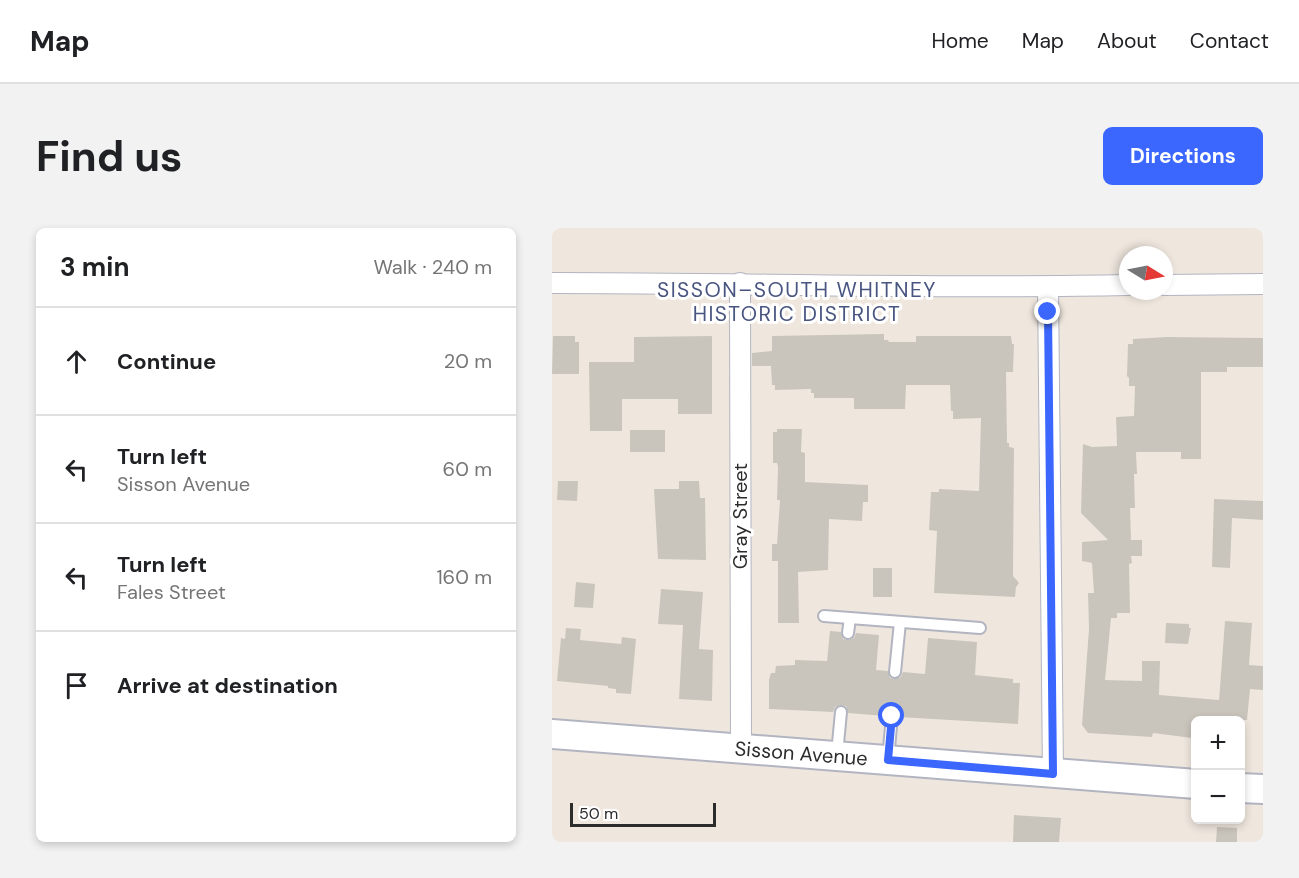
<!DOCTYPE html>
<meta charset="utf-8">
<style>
body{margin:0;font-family:"DM Sans",sans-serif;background:#f2f2f2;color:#202124}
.controls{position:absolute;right:18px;bottom:18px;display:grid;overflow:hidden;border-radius:9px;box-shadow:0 3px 9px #0003}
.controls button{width:54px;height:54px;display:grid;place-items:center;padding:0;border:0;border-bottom:2px solid #e0e0e0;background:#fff;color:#202124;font:30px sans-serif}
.compass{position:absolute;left:567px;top:18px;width:54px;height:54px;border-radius:50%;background:#fff;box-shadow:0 3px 9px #0003;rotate:100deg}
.scale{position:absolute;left:18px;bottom:15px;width:146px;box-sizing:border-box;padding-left:6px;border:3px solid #2c2c2c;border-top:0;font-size:16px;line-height:21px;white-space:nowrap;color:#2c2c2c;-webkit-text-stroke:4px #fff;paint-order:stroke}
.stop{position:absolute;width:18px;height:18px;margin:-14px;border:4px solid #3b67ff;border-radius:50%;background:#fff}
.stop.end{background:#3b67ff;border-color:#fff;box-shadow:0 2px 6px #0008}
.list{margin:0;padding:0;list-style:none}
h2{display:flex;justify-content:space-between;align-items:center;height:78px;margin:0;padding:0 24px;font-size:26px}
h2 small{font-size:20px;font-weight:400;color:#757577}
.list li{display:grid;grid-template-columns:39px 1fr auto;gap:18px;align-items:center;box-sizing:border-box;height:108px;padding:0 24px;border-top:2px solid #e0e0e0}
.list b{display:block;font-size:22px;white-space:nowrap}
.list p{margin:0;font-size:20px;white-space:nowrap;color:#757577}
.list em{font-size:20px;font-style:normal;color:#757577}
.icon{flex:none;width:33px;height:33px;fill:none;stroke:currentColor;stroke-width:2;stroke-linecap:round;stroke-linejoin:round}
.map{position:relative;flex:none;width:711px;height:614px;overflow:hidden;border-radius:9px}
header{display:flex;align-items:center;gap:36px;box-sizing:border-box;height:84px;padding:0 30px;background:#fff;border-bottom:2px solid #e0e0e0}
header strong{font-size:28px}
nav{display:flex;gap:33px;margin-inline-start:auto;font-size:21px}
.intro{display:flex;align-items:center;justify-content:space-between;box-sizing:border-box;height:144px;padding:0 36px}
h1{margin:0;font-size:42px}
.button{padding:15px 27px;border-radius:9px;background:#3b67ff;color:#fff;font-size:21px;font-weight:700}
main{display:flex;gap:36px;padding:0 36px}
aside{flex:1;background:#fff;border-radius:9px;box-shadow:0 3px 9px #0003}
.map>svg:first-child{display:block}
.building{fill:#cac5bc}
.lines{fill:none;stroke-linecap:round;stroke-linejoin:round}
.service-casing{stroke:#b2b5c1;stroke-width:14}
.minor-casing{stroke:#b2b5c1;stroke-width:22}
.secondary-casing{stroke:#b2b5c1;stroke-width:32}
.service{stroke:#fff;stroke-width:10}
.minor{stroke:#fff;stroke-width:20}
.secondary{stroke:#fff;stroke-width:28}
.route{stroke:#3b67ff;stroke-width:8}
.labels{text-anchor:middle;stroke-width:6;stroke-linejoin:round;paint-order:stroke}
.street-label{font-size:20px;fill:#2c2c2c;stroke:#fff}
.neighbourhood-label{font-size:21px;letter-spacing:1.5px;fill:#495581;stroke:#fff}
</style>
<header>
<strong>Map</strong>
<nav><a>Home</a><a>Map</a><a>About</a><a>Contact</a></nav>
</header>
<div class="intro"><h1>Find us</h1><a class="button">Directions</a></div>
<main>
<aside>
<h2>3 min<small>Walk · 240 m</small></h2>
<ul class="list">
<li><svg class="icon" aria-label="ahead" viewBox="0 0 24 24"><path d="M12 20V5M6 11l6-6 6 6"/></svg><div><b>Continue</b></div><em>20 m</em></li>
<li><svg class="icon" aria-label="left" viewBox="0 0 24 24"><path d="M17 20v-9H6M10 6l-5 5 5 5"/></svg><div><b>Turn left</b><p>Sisson Avenue</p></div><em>60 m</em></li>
<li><svg class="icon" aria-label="left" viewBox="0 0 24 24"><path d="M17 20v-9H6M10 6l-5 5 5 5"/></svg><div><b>Turn left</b><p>Fales Street</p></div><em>160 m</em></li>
<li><svg class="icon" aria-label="arrive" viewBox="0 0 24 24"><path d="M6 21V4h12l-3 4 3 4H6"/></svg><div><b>Arrive at destination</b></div></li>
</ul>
</aside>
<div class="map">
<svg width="711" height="614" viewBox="0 0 711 614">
<rect width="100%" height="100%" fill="#efe7de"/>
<g class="building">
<polygon points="332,106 332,112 336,112 337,114 364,114 364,108 459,108 460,116 462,116 461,144 454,144 455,215 457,215 457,219 462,220 461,348 467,355 464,359 463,369 382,365 385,303 377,302 379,264 387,264 387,261 427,263 429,190 401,191 401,183 399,183 398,157 354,157 353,181 302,181 302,170 262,170 262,165 259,165 259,161 223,162 223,157 220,157 219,138 200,138 200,125 220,123 220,108"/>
<polygon points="1,108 23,108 23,114 27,114 27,146 0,146"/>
<polygon points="160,108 160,186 126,186 126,171 70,171 70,203 38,203 37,134 82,134 82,109"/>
<polygon points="615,109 711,110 711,139 675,139 675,144 649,144 649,231 629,231 629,224 584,224 585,246 582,246 583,280 578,280 579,312 590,312 590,328 579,328 580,335 577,336 578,385 565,385 565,390 559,390 553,452 590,453 590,433 608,433 607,467 667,472 673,393 700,395 697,437 711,438 711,462 698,461 695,492 644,492 640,510 601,505 600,509 536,505 530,497 537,401 536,365 542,365 540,335 530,333 530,314 556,312 529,285 531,216 540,219 565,218 564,189 582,188 583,158 577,158 577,150 575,148 576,116 581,116 581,111"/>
<polygon points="225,201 250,201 249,224 253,225 253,254 316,257 316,274 311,274 310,293 277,291 276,342 246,344 247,395 226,395 226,333 220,333 220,316 225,316 228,272 225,272 226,239 225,235 221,235 221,204 225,204"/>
<rect x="78" y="202" width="35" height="22"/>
<polygon points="6,253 26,253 25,273 5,272"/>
<polygon points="127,253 147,253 148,270 153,270 154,332 106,331 102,261 127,261"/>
<polygon points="662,271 711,273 711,292 680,290 678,340 660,339"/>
<rect x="321" y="340" width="19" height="29"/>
<polygon points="24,354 43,356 41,380 22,379"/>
<polygon points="109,361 151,364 147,421 161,422 160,473 127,471 131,397 106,396"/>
<polygon points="614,395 637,396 637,400 639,400 636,416 613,415"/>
<polygon points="14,400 29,401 28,412 69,416 70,409 84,411 79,466 64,465 64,461 56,460 56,458 5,453 9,410 13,411"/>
<polygon points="278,403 289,404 291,411 296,412 302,410 304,405 327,407 324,442 336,443 338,450 343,451 349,449 351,444 373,446 376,410 425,414 423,447 461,451 461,455 468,455 466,496 347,489 345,482 340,481 334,483 333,488 296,485 294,478 289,477 283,479 281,484 217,481 217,452 219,445 223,445 224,438 243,437 243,432 275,433"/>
<polygon points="462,587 509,590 507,614 461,614"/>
<polygon points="665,599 685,600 685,614 664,614"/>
</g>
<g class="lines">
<defs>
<g id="service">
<polyline points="272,388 428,400"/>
<polyline points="296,405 298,390"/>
<polyline points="343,444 348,394"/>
<polyline points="285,526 289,484"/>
<polyline points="336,531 340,488"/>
</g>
<g id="minor">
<path d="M 0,55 C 192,55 384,61 576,57"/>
<polyline points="188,55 189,520"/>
<polyline points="612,57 711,56"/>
<polyline points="496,59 501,546"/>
</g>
<g id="secondary">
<path id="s1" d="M 0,506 L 644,556"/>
<polyline points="688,560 711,561"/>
</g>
</defs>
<use href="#service" class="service-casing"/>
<use href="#minor" class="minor-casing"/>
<use href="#secondary" class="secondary-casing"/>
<use href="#service" class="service"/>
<use href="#minor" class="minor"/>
<use href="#secondary" class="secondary"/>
</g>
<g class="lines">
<polyline class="route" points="340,488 336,532 501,546 496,84"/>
</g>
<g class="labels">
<g class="street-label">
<text transform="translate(188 288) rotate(-90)" y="7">Gray Street</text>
<text dy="7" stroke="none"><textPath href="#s1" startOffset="250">Sisson Avenue</textPath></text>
</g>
<g class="neighbourhood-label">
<text x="245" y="69">SISSON–SOUTH WHITNEY<tspan x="245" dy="24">HISTORIC DISTRICT</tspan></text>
</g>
</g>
</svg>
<div class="controls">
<button>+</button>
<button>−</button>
</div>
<svg class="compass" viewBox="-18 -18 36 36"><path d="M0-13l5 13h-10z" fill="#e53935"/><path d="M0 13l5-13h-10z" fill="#757577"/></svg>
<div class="scale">50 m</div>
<div class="stop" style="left:340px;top:488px"></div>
<div class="stop end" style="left:496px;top:84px"></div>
</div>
</main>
